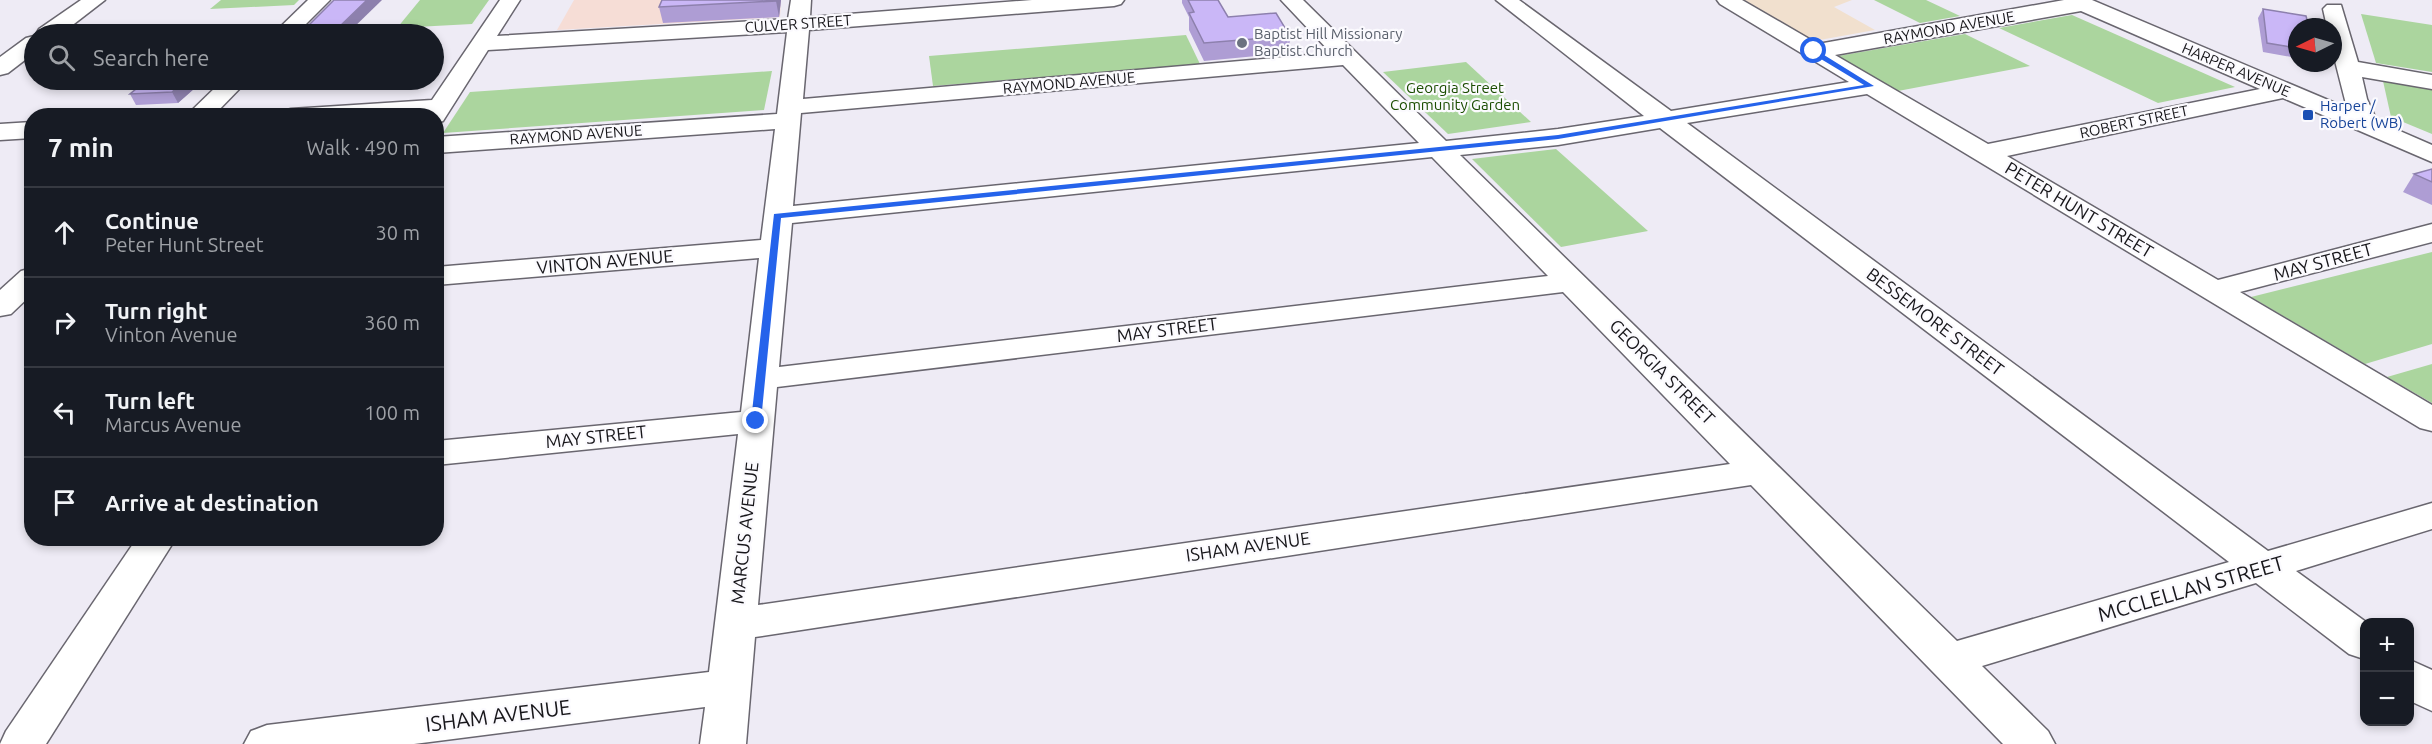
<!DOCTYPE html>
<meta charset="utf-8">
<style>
body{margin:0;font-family:Ubuntu,sans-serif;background:#20242c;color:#f1f3f6}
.controls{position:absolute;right:18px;bottom:18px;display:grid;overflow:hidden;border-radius:12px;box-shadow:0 3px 9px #0003}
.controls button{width:54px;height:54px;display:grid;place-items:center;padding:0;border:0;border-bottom:2px solid #363941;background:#171b24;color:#f1f3f6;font:30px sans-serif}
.compass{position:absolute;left:2288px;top:18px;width:54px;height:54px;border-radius:50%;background:#171b24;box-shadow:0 3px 9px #0003;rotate:265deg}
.stop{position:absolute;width:18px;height:18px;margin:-14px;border:4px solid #2563eb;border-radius:50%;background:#fff}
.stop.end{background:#2563eb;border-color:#fff;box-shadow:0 2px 6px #0008}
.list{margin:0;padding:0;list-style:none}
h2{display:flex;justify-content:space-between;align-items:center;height:78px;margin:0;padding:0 24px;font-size:26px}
h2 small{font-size:20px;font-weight:400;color:#9ea1a6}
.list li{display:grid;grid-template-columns:39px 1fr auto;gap:18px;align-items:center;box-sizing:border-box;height:90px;padding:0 24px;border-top:2px solid #363941}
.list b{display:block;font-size:22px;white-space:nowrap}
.list p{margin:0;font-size:20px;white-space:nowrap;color:#9ea1a6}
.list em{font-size:20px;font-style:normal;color:#9ea1a6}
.icon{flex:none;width:33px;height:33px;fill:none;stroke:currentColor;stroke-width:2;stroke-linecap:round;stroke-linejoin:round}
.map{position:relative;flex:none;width:2432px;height:744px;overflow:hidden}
.search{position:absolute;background:#171b24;box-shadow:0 3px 9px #0003;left:24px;top:24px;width:420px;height:66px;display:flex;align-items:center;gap:15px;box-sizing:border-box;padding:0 21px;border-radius:33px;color:#9ea1a6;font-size:22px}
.panel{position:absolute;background:#171b24;box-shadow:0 3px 9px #0003;left:24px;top:108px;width:420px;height:438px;border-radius:24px}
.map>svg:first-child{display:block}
.commercial{fill:#f1e0ce}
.industrial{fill:#f6ddd6}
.green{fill:#abd59e}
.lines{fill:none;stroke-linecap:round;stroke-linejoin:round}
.minor-casing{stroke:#69666f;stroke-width:3}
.minor{fill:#fff;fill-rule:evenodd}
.wall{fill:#ae9dd4}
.shaded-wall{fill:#8d80ad}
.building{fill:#cab7f7;stroke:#8d80ad;stroke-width:1.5}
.route{fill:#2563eb}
.worship-dot{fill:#6b7280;stroke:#fbfafe;stroke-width:2}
.transit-dot{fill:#1a4fb4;stroke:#fbfafe;stroke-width:2}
.labels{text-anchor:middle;stroke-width:4.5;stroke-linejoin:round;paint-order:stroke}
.far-street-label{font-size:15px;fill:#17161a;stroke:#fbfafe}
.far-worship-label{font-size:15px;fill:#5b616d;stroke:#fbfafe;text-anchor:start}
.far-park-label{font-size:15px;fill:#1b4d01;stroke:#fbfafe}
.far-transit-label{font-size:15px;fill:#164399;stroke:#fbfafe;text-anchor:start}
.street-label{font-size:18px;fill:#17161a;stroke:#fbfafe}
.near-street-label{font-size:21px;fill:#17161a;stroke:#fbfafe}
</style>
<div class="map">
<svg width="2432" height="744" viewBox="0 0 2432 744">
<rect width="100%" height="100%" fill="#eeebf5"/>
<polygon class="commercial" points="1744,0 1852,0 1834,7 1875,30 1814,41"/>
<polygon class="industrial" points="574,0 781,0 780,17 557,30"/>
<g class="green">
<polygon points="221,0 299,0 294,5 210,9"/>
<polygon points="420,0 489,0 472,24 397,28"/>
<polygon points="1874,0 1926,0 1960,16 1920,23"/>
<polygon points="2361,14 2432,25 2432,72 2376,63"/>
<polygon points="2072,15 2235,87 2158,103 1999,28"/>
<polygon points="1965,34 2030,66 1898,91 1838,56"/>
<polygon points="1186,35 1200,64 933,86 929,56"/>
<polygon points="1466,62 1531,122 1448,134 1383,72"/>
<polygon points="772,71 764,110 443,133 470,92"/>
<polygon points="2383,81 2432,89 2432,134 2391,117"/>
<polygon points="1556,149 1648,231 1561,247 1472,159"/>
<polygon points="2432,252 2432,344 2365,364 2251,297"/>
<polygon points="2432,364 2432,403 2387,377"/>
</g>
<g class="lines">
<defs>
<g id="minor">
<polygon points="81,0 105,0 61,34 36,34 39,29"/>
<polygon points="308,0 330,0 296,34 273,34"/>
<path d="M 500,0 L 520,0 L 497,36 L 788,19 L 791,0 L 811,0 L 810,17 L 1032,0 L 1124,0 L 1121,4 L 1114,6 L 809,30 L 803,99 L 1331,53 L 1281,0 L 1303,0 L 1446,141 L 1558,129 L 1644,116 L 1496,0 L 1519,0 L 1671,111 L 1849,82 L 1720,4 L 1717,0 L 1742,0 L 1818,44 L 2064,0 L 2092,0 L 2347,108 L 2333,53 L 2333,27 L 2327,27 L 2323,9 L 2327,5 L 2341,5 L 2358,62 L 2432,75 L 2432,89 L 2362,77 L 2367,99 L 2377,121 L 2432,145 L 2432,162 L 2283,98 L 2007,156 L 2218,280 L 2432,224 L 2432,242 L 2240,292 L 2432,405 L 2432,431 L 2420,428 L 1867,94 L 1687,123 L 2268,551 L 2432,503 L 2432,529 L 2296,571 L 2366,622 L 2364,659 L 2349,654 L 2256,583 L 1982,666 L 2048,731 L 2055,744 L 2003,744 L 1751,485 L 755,637 L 746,744 L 700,744 L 705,707 L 414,744 L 244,744 L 251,731 L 267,725 L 709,672 L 738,434 L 436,465 L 436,441 L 741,412 L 759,258 L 436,285 L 436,267 L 761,240 L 775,129 L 436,153 L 436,137 L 777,114 L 787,32 L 488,50 L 443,121 L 436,123 L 436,116 L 279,116 L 282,111 L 291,109 L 432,100 ZM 2081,11 L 2260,89 L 1988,144 L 1835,55 ZM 1343,65 L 1419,143 L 793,206 L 801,113 ZM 1660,128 L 2229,562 L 1957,641 L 1460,155 L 1558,145 ZM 1432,157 L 1548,276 L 779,367 L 792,223 ZM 1563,292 L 1730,464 L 758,605 L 777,387 Z"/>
<polygon points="34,36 34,53 8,73 0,75 0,57 26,38"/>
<polygon points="223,80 248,80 213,116 186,116"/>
<polygon points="32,122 32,138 0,140 0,124"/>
<polygon points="32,268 32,294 11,314 0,316 0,290 21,271"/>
<polygon points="137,538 176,538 46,744 0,744 6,731"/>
<polygon points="2410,660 2432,670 2432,711 2410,701"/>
</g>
</defs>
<use href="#minor" class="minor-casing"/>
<use href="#minor" class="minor"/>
</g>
<g class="wall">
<polygon points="334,0 347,34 306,34 304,30"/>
<polygon points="781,0 779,17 663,23 659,7"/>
<polygon points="1182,0 1218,0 1228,17 1290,36 1289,53 1204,61 1189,30 1189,17 1182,3"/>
<polygon points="2263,9 2297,27 2297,58 2263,52 2258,18"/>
<polygon points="147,80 204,80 178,103 136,105 130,94"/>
<polygon points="2432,169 2432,205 2403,192 2414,174"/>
</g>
<g class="shaded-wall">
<polygon points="367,0 382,0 347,34 341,34 338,28"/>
<polygon points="776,0 781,0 779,17 776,1"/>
<polygon points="186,80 204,80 178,103 172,92"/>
</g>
<g class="building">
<polygon points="334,0 367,0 338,28 304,30"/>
<polygon points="662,0 776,0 776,1 659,7"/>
<polygon points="1188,0 1218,0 1228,17 1276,13 1290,36 1204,43 1189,13 1194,12"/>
<polygon points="2263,9 2306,16 2309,27 2297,27 2297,48 2267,43"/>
<polygon points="147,80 186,80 172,92 130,94"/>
<polygon points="2432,169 2432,182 2414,174"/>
</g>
<polygon class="route" points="1811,50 1816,50 1874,86 1558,139 781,218 761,421 756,424 751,421 774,214 1558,135 1864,85 1811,53"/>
<circle class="worship-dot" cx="1242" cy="43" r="6"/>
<rect class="transit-dot" x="2302" y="109" width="12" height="12" rx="3"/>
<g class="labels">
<g class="far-street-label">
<text transform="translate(798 24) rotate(-4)" y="5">CULVER STREET</text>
<text transform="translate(1949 28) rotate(-10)" y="5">RAYMOND AVENUE</text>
<text transform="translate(2236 70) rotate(23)" y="5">HARPER AVENUE</text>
<text transform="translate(1069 83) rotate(-5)" y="5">RAYMOND AVENUE</text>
<text transform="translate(2134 122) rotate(-12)" y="5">ROBERT STREET</text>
<text transform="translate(576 135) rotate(-4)" y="5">RAYMOND AVENUE</text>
</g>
<g class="far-worship-label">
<text x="1254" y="39">Baptist Hill Missionary<tspan x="1254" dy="17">Baptist Church</tspan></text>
</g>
<g class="far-park-label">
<text x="1455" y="93">Georgia Street<tspan x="1455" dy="17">Community Garden</tspan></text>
</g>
<g class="far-transit-label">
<text x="2320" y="111">Harper /<tspan x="2320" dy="17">Robert (WB)</tspan></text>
</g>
<g class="street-label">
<text transform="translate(2079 210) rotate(31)" y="6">PETER HUNT STREET</text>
<text transform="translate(605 262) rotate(-5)" y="6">VINTON AVENUE</text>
<text transform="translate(2323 262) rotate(-15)" y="6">MAY STREET</text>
<text transform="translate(1935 322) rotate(37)" y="6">BESSEMORE STREET</text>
<text transform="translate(1167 330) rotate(-7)" y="6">MAY STREET</text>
<text transform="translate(1662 372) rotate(45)" y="6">GEORGIA STREET</text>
<text transform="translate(596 437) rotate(-6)" y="6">MAY STREET</text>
<text transform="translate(745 533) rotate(-84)" y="6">MARCUS AVENUE</text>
<text transform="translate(1248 547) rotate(-8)" y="6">ISHAM AVENUE</text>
</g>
<g class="near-street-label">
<text transform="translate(2191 589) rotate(-16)" y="7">MCCLELLAN STREET</text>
<text transform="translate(498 716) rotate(-7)" y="7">ISHAM AVENUE</text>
</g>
</g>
</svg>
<div class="controls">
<button>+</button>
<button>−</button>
</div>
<svg class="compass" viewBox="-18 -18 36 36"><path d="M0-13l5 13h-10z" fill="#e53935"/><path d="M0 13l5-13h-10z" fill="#9ea1a6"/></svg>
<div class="stop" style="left:1814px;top:51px"></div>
<div class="stop end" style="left:756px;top:421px"></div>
<div class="search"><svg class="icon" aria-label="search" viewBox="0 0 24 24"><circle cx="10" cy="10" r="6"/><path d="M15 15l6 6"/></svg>Search here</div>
<section class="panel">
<h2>7 min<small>Walk · 490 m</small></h2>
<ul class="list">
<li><svg class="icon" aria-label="ahead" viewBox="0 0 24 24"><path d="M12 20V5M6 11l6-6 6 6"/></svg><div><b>Continue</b><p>Peter Hunt Street</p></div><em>30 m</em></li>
<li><svg class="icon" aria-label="right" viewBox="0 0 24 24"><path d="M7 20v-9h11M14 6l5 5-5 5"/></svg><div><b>Turn right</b><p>Vinton Avenue</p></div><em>360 m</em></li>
<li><svg class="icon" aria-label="left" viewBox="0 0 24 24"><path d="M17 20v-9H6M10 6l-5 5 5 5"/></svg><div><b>Turn left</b><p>Marcus Avenue</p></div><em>100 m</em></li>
<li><svg class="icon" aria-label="arrive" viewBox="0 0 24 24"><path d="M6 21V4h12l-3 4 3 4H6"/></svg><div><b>Arrive at destination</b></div></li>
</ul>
</section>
</div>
